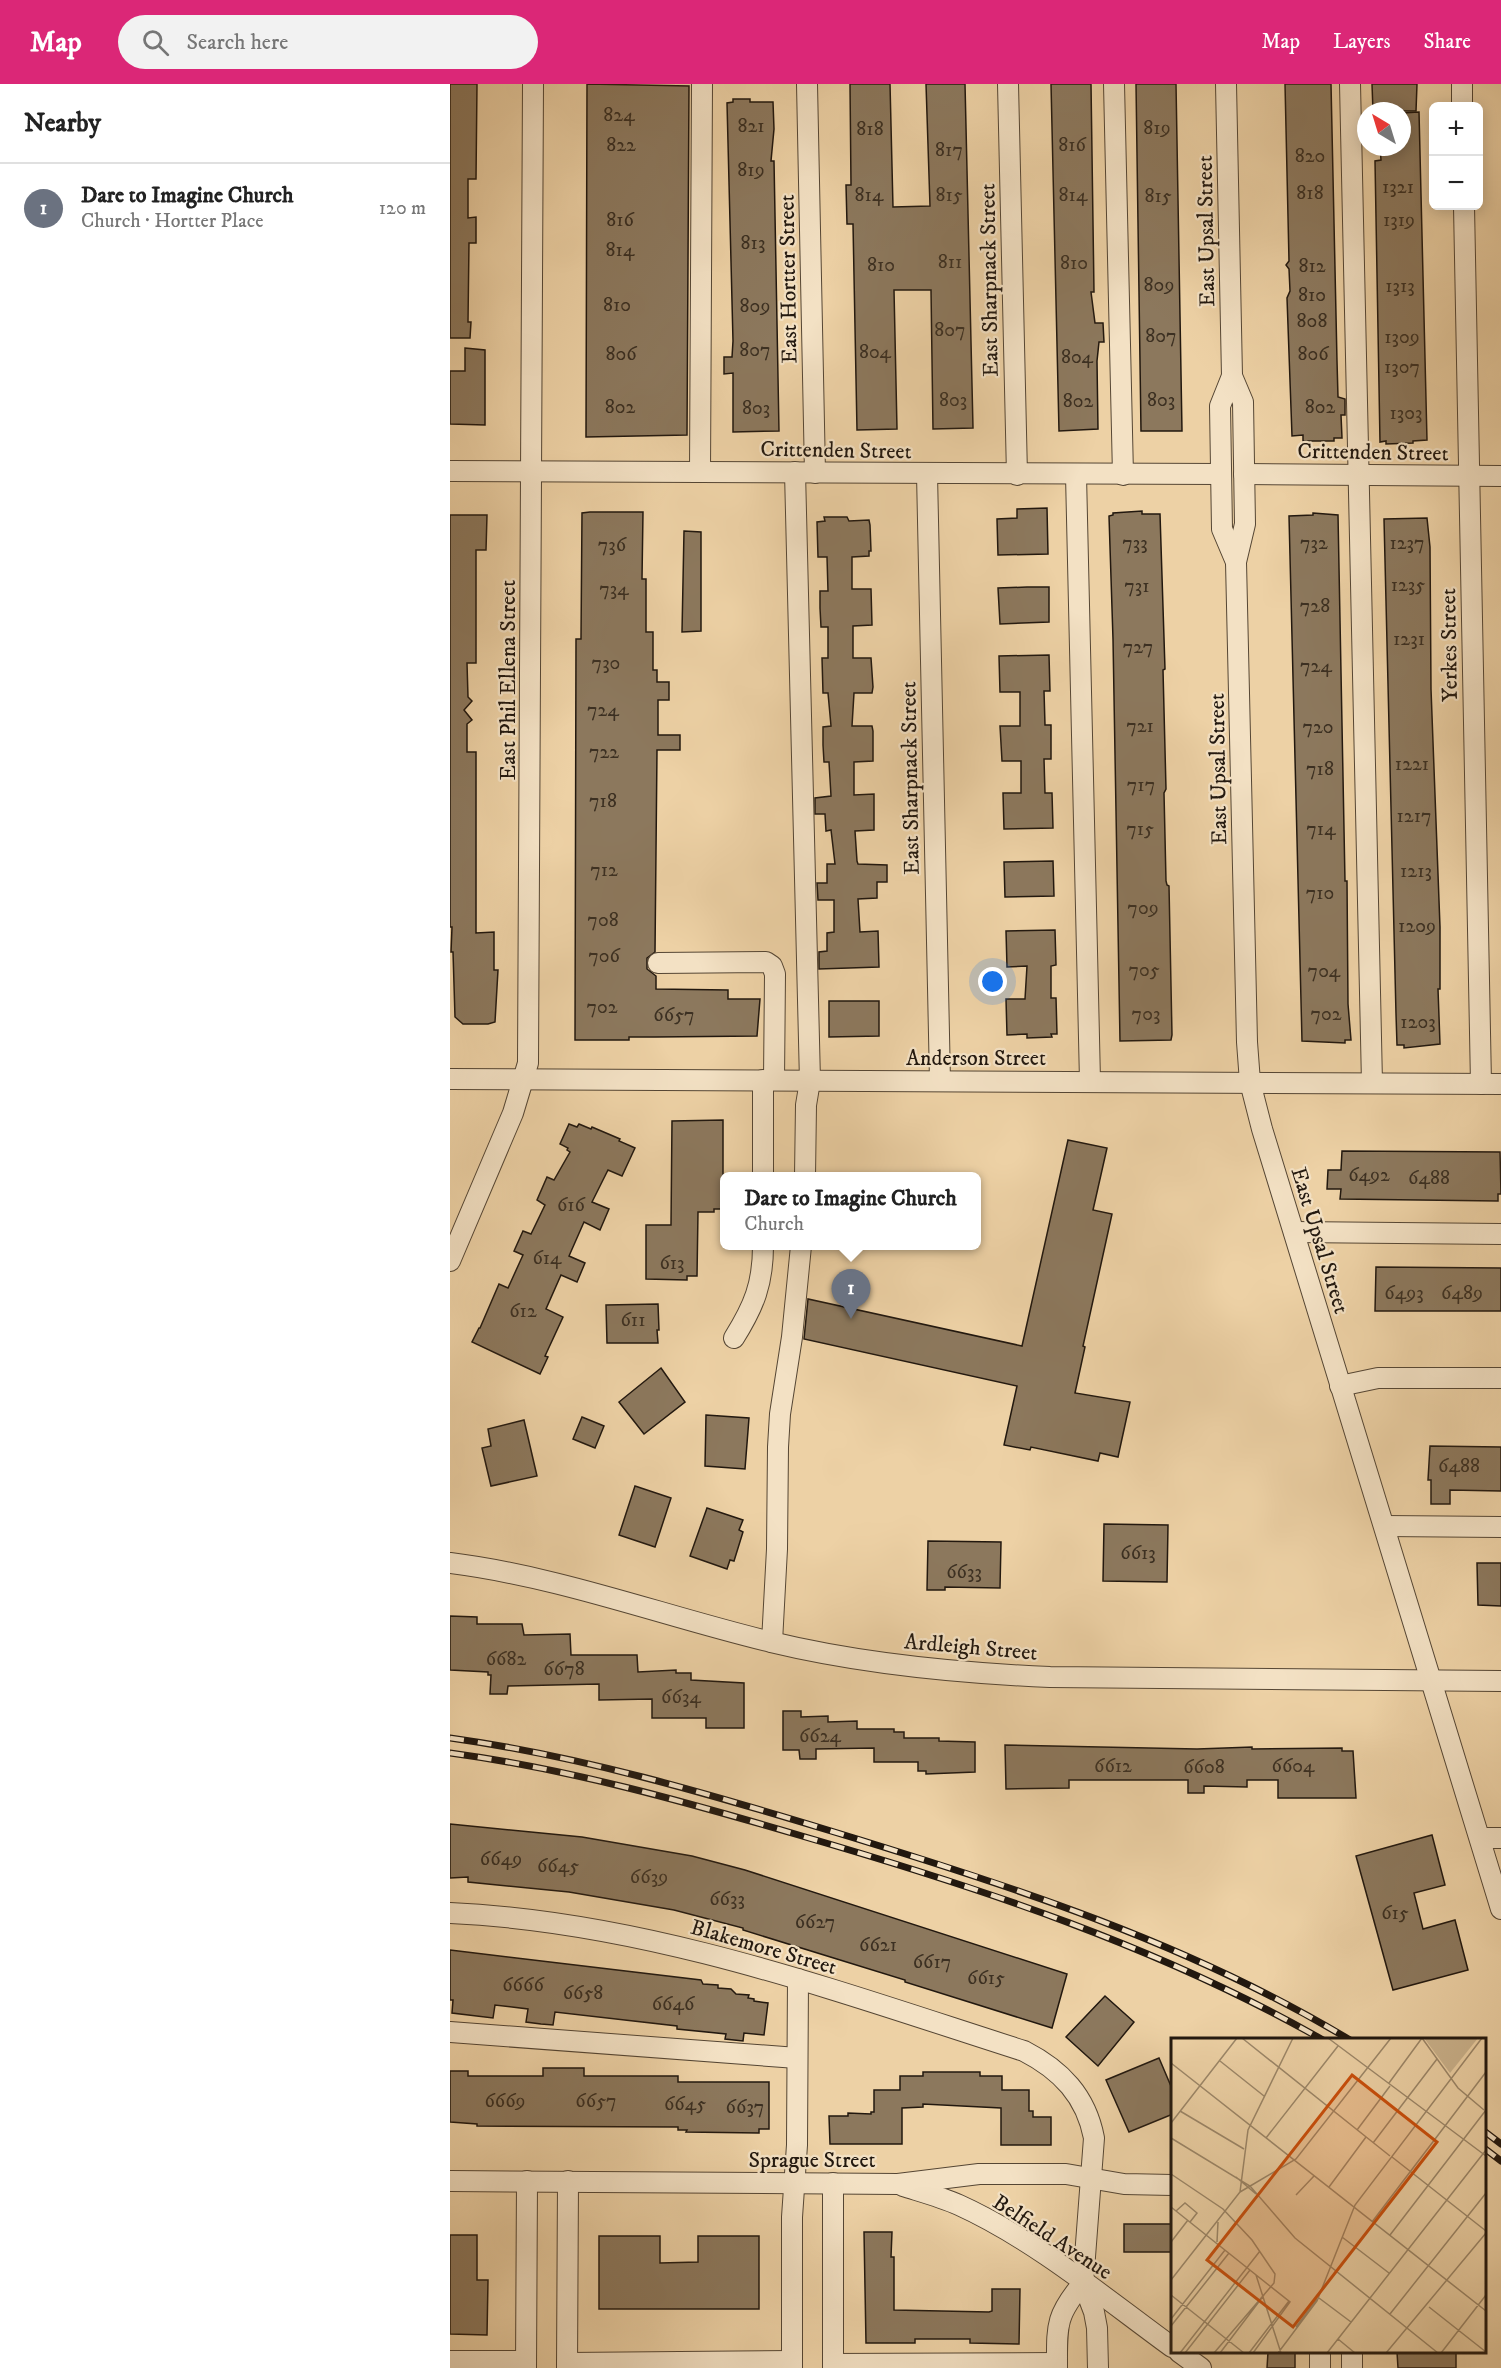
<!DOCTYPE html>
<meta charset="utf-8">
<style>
body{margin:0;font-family:"IM FELL DW Pica",serif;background:#f2f2f2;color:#222}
.controls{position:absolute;right:18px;top:18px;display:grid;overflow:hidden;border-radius:9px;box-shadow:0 3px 15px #0003}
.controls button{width:54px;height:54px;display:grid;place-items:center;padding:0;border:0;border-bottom:2px solid #e0e0e0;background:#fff;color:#222;font:30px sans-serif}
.compass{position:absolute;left:907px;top:18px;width:54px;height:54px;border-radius:50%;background:#fff;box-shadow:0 3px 15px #0003;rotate:322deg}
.you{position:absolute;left:543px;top:898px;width:21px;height:21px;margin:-15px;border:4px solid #fff;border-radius:50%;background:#1a73e8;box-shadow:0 0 0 9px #1a73e833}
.badge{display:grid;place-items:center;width:39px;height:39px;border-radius:50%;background:#db2777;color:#fff;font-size:20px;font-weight:700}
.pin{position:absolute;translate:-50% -50px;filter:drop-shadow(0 2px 3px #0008)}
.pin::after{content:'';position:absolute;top:32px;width:21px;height:18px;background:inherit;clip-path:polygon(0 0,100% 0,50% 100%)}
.popup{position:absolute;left:270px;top:1088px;width:261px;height:78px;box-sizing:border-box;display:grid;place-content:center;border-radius:9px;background:#fff;filter:drop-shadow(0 2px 4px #0005);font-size:20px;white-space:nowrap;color:#767676}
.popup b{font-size:22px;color:#222}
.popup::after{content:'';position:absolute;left:50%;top:100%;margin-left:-12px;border:12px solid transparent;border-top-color:#fff}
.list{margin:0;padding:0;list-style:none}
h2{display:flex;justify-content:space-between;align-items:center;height:78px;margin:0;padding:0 24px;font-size:26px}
h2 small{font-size:20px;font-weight:400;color:#767676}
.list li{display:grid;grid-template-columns:39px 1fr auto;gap:18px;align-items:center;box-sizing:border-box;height:90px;padding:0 24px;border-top:2px solid #e0e0e0}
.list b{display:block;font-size:22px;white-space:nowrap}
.list p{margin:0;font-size:20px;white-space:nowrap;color:#767676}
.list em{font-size:20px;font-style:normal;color:#767676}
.icon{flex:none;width:33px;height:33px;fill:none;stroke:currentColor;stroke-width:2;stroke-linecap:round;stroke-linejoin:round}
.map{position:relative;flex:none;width:1051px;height:2284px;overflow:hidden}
header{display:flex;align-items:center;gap:36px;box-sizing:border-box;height:84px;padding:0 30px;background:#db2777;color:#fff}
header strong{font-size:28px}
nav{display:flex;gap:33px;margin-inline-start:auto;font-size:21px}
.search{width:420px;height:54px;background:#f2f2f2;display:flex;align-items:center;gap:15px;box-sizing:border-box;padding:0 21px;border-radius:33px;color:#767676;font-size:22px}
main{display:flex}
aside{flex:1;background:#fff}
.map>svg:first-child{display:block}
.building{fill:#8c785d;stroke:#22180f;stroke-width:1.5}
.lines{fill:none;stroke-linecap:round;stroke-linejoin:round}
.minor-casing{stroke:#554634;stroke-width:22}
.minor{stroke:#f3e1c4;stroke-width:20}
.rail-casing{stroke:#22180f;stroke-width:7}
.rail{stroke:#f3e1c4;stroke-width:4.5;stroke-dasharray:14;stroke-linecap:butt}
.labels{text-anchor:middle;stroke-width:4.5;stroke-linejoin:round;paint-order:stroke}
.number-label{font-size:20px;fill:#3c3022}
.street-label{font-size:22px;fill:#22180f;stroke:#f3e1c4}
.inset-road{fill:none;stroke:#9c8769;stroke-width:1.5}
.view{fill:#ca4f0c;fill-opacity:0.15;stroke:#ca4f0c;stroke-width:3}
.inset-edge{fill:none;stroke:#22180f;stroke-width:3}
</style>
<header>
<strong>Map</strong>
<div class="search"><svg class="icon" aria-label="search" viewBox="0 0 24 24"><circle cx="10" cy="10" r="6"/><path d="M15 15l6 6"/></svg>Search here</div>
<nav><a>Map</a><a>Layers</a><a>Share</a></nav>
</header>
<main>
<aside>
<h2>Nearby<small></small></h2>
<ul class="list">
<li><span class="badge" style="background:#6b7280">1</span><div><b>Dare to Imagine Church</b><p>Church · Hortter Place</p></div><em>120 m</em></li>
</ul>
</aside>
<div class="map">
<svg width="1051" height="2284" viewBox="0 0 1051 2284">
<rect width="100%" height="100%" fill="#edd1a5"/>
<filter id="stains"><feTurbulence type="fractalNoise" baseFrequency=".00333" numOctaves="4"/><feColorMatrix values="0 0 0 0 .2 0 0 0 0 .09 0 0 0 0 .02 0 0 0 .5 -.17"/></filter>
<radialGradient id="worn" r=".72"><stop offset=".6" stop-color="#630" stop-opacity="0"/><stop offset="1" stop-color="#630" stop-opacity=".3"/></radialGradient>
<g class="building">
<polygon points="0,0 27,0 26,95 18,95 18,134 26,133 26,159 19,159 18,238 21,238 20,254 0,254"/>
<polygon points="137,0 239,2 237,351 136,353"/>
<polygon points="400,0 440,0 443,123 480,122 476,0 515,0 523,344 483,345 481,206 444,206 447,345 407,346 403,140 397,140 396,101 401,101"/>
<polygon points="601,0 641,0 644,208 641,208 645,239 653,239 654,258 649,258 647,277 648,345 609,347"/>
<polygon points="686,0 726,0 732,347 691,347"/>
<polygon points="835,0 881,0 887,277 888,313 895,315 895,331 891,331 892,354 884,354 884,357 853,357 853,351 842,352 837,214 840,207 839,185 836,181 839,177"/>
<polygon points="922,0 967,0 966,27 923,27"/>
<polygon points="283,15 300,15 300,18 323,18 324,45 321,77 324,77 329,347 283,348 283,289 274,290 274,273 282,273 283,257 277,19 283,18"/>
<polygon points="969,28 977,356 963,357 963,359 936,360 936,357 930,358 925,77 931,76 930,63 952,63 952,29"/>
<polygon points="15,264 35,266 35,341 0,340 0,287 15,287"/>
<polygon points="597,424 598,470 548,471 547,435 567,434 567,425"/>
<polygon points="692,427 692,430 710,430 715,585 713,586 716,705 714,709 716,797 717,801 719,802 722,951 721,956 670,957 663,555 659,432 663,431 663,429"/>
<polygon points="140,428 193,428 192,495 196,495 196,548 203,548 203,586 207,586 207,598 219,598 219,616 208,616 208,651 230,651 230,666 207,666 205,868 197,874 197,885 206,892 206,905 278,906 278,915 310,915 307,952 205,953 179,953 179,956 125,956 126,555 131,555 132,429"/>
<polygon points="863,429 888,431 895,797 897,797 898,920 901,956 895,956 895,959 852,957 839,432 863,431"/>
<polygon points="0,431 37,431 36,466 26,466 26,579 17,579 18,613 22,617 14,626 22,636 17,640 17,668 26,668 26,849 44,848 44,886 48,886 45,938 38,940 13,940 5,933 3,868 1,868 2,843 0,843"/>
<polygon points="374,433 397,433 399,437 419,436 420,441 421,467 419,467 419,472 402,473 402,505 421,505 422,541 403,542 403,574 421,574 423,603 422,609 404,609 402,642 422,642 423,647 423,677 404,678 404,711 424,710 424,746 405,747 407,777 408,780 437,781 437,798 427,798 427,814 408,815 410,848 428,847 429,883 369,885 369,868 377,867 377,849 384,848 384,816 368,816 367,799 377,799 377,780 385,780 381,746 376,747 375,730 365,730 365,714 381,712 379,678 374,678 373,661 373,643 381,642 378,609 373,609 372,574 378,574 378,543 371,543 370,524 370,507 378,507 377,473 368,473 367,438 375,437"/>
<polygon points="977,434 980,463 981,605 990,843 990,905 988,905 990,960 954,964 954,961 947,961 946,930 934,435"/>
<polygon points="234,447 251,448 251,547 232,548"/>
<polygon points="577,503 599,503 599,538 550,540 548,504"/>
<polygon points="599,571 600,607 594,607 595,641 601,641 601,675 594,675 595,709 602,709 603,744 554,745 553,709 571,709 571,677 552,677 550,642 570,642 570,608 550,608 549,572"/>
<polygon points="603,777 604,812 555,813 554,778"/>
<polygon points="605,846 606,881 601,882 601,914 606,914 607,950 601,950 602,953 577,954 577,950 557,951 556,915 575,915 577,882 557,883 556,847"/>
<polygon points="379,917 429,917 429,952 379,953"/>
<polygon points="273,1036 273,1125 264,1125 264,1128 248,1128 247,1192 237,1192 237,1196 196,1195 196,1141 221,1141 222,1037"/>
<polygon points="119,1040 127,1043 129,1040 141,1045 142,1043 170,1055 169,1057 185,1064 172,1092 158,1086 142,1118 159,1125 150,1146 134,1138 119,1172 135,1179 127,1198 111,1191 96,1225 113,1233 95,1272 98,1273 90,1290 22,1258 29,1244 30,1244 49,1200 58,1204 73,1171 64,1167 73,1147 81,1150 95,1121 87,1116 97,1093 104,1096 120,1068 117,1066 118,1064 110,1060"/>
<polygon points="618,1056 657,1064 643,1126 662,1130 633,1262 635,1263 625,1309 680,1318 668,1373 650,1369 648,1377 581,1363 580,1366 554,1361 567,1302 354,1255 358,1215 572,1262"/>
<polygon points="892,1067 1050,1068 1051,1110 1048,1110 1048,1117 890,1115 891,1105 877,1105 878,1086 891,1086"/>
<polygon points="926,1183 1051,1184 1051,1227 925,1227"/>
<polygon points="208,1220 209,1246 207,1246 208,1259 157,1259 156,1221"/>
<polygon points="211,1284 235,1318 194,1350 169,1318"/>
<polygon points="256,1331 299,1334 295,1385 255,1382"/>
<polygon points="132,1333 154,1342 145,1364 123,1355"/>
<polygon points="74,1336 87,1392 41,1402 32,1364 41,1362 38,1345"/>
<polygon points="980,1362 1051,1363 1051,1407 1000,1406 1000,1420 981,1420 981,1396 978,1396"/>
<polygon points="185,1402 221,1414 205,1463 169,1451"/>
<polygon points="257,1424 293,1436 289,1446 293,1448 284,1477 280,1476 277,1485 240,1472"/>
<polygon points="654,1440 718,1441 717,1498 653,1497"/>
<polygon points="478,1457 551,1458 550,1504 495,1503 495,1506 477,1506"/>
<polygon points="1027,1479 1051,1479 1051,1522 1028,1521"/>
<polygon points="0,1532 27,1533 27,1540 72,1540 74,1551 120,1550 121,1571 187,1571 188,1588 226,1586 226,1589 241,1589 241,1596 294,1599 294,1644 256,1644 256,1634 202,1634 202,1615 149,1616 149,1600 58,1602 57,1610 40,1610 41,1591 38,1591 38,1588 0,1586"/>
<polygon points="333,1627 351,1627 351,1633 378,1632 378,1638 407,1637 407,1645 444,1645 444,1648 454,1648 454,1654 489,1654 489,1657 525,1658 525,1688 476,1690 476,1687 468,1687 468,1678 424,1678 424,1664 366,1665 366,1675 350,1675 349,1666 333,1666"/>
<polygon points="555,1661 747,1665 802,1663 802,1665 892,1664 892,1667 903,1667 906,1714 828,1714 828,1696 797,1696 797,1703 754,1702 754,1709 738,1709 738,1696 619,1696 619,1704 556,1705"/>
<polygon points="0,1740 132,1753 242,1772 295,1786 617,1890 602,1944 455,1898 455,1896 293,1846 293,1844 224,1826 119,1808 18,1798 18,1793 0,1794"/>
<polygon points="982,1751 995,1801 964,1809 973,1845 1005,1836 1018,1886 943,1906 906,1772"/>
<polygon points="0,1866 251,1896 253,1900 268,1901 268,1904 281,1905 286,1910 299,1911 298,1914 304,1915 304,1917 318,1919 314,1951 294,1949 293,1957 275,1955 276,1950 227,1945 227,1942 105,1928 103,1941 91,1940 76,1938 78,1925 45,1921 43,1934 2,1929 3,1916 0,1916"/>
<polygon points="655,1912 684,1938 648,1982 616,1953"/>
<polygon points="709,1974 723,2007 723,2030 679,2048 656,1996"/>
<polygon points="93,1984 134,1984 134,1992 228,1992 228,1998 319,1998 319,2045 309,2045 309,2049 236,2048 237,2046 228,2046 228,2043 27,2042 27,2040 0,2038 0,1987 18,1987 18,1992 93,1992"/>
<polygon points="473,1988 530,1988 530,1992 552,1992 552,2006 579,2006 579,2027 583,2027 583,2033 601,2033 601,2061 551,2061 551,2024 473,2020 473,2023 452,2024 452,2060 380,2060 379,2032 398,2032 398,2029 421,2030 421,2028 424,2028 424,2006 450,2006 450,1992 473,1992"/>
<rect x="674" y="2140" width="49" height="28"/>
<polygon points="414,2148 442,2148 441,2173 444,2173 444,2226 539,2228 542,2227 542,2205 570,2205 569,2260 520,2259 520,2255 465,2255 465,2259 416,2259"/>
<polygon points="0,2151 27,2151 27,2196 38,2196 37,2251 0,2250"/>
<polygon points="149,2152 210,2152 210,2179 248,2178 248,2152 309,2152 309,2225 149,2225"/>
<polygon points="818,2268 845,2268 845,2284 817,2284"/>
<polygon points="947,2268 1006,2268 1006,2284 948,2284"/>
</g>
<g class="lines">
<defs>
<g id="minor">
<polyline points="357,0 365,389"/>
<polyline points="558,0 567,391"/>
<polyline points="664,0 673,391"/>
<polyline points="776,0 782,292 793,318 795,440 786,478 797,958 800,998 812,1045 1051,1825"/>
<polyline points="900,0 922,999"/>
<polyline points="1012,0 1012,22"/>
<polyline points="1014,122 1031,1000"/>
<polyline points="782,292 770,322 772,445 786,478"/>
<polyline points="0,387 771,390"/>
<polyline points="250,388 252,0"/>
<polyline points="345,388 360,997 356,1021 355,1092"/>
<polyline points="477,390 490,997"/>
<polyline points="794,390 1051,392"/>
<polyline points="626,391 640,997"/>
<polyline points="208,879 316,878 322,882 325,890 324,996"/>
<polyline points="0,995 1051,1000"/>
<polyline points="313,1092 313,996"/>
<polyline points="844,1148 1051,1150"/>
<polyline points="0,1177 63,1029 78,979 83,0"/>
<path d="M 284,1254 C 304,1222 313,1200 313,1162"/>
<polyline points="890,1302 928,1294 1051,1294"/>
<polyline points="935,1442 1051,1443"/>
<path d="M 0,1479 C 111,1493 213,1532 321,1558 C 412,1580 506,1589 600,1593 L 1051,1597"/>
<polyline points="322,1558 327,1465 328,1363 330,1330 342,1253 351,1162"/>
<polyline points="1030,1754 1051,1754"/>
<path d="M 0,1829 C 199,1838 386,1907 574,1967 C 611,1986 636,2012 644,2054 L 633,2199 L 644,2228 L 647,2244 L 648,2284"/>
<polyline points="0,1948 347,1974"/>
<polyline points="0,2097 448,2100 529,2090 616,2090 674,2100 722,2101"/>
<path d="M 453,2102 C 472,2108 491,2113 509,2121 C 584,2155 656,2215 722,2263"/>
<polyline points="729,2268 751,2284"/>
<polyline points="0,2277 76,2277"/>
<polyline points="117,2279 342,2277"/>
<polyline points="383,2280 607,2279"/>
<polyline points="76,2284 77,2097"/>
<polyline points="117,2284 118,2097"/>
<polyline points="342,2284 342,2133 347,2061 348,1895"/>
<polyline points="383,2284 383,2099"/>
<path d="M 607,2284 C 607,2242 605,2232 633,2199"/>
<polyline points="870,2284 870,2268"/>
<polyline points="902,2284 902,2268"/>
</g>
</defs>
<use href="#minor" class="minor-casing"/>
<use href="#minor" class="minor"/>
<defs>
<g id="rail">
<path d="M 0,1654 C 130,1672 256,1709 381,1747 C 559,1801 739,1859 900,1956"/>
<path d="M 0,1669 C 120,1685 236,1718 352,1752 C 531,1804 710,1863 873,1956"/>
<polyline points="1034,2047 1051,2060"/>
<polyline points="1034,2064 1051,2077"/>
</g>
</defs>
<use href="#rail" class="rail-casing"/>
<use href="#rail" class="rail"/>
</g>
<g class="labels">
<g class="number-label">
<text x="169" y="37">824</text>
<text x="301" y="48">821</text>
<text x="707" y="50">819</text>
<text x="420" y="51">818</text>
<text x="171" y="67">822</text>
<text x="622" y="67">816</text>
<text x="499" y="72">817</text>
<text x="860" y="78">820</text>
<text x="301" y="92">819</text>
<text x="948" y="109">1321</text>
<text x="860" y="115">818</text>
<text x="419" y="117">814</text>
<text x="499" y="117">815</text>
<text x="623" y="117">814</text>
<text x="708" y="118">815</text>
<text x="170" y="142">816</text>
<text x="949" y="142">1319</text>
<text x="303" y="165">813</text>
<text x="170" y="172">814</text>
<text x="500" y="184">811</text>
<text x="624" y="185">810</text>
<text x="431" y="187">810</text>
<text x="862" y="188">812</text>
<text x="709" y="207">809</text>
<text x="950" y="208">1313</text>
<text x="862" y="217">810</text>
<text x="167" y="227">810</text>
<text x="305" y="228">809</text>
<text x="862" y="243">808</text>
<text x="500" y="252">807</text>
<text x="711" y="258">807</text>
<text x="952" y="259">1309</text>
<text x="305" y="272">807</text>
<text x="425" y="274">804</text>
<text x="171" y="276">806</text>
<text x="863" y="276">806</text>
<text x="627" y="279">804</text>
<text x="952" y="289">1307</text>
<text x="503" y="322">803</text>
<text x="711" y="322">803</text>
<text x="628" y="323">802</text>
<text x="170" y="329">802</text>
<text x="870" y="329">802</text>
<text x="306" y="330">803</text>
<text x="956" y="335">1303</text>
<text x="685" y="465">733</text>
<text x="864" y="465">732</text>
<text x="957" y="465">1237</text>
<text x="162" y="467">736</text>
<text x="958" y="507">1235</text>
<text x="687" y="508">731</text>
<text x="164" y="511">734</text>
<text x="865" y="528">728</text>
<text x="959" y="561">1231</text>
<text x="688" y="569">727</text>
<text x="156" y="585">730</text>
<text x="866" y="588">724</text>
<text x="153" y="632">724</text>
<text x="690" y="648">721</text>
<text x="868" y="649">720</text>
<text x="154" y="674">722</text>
<text x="962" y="686">1221</text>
<text x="870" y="691">718</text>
<text x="691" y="707">717</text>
<text x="153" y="723">718</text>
<text x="964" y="738">1217</text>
<text x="690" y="751">715</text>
<text x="871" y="751">714</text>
<text x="154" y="792">712</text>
<text x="966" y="793">1213</text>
<text x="870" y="815">710</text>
<text x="693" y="830">709</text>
<text x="153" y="842">708</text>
<text x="967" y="848">1209</text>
<text x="154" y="878">706</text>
<text x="694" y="892">705</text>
<text x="874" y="893">704</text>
<text x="152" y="929">702</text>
<text x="696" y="936">703</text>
<text x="876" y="936">702</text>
<text x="224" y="937">6657</text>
<text x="968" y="944">1203</text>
<text x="919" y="1097">6492</text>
<text x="979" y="1100">6488</text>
<text x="121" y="1127">616</text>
<text x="97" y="1180">614</text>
<text x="222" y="1185">613</text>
<text x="954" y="1215">6493</text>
<text x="1012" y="1215">6489</text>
<text x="73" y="1233">612</text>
<text x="183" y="1242">611</text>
<text x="1009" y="1388">6488</text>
<text x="688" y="1475">6613</text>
<text x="514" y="1494">6633</text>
<text x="56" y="1581">6682</text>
<text x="114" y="1591">6678</text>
<text x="231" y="1619">6634</text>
<text x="370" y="1658">6624</text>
<text x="663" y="1688">6612</text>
<text x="843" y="1688">6604</text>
<text x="754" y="1689">6608</text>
<text x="51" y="1781">6649</text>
<text x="108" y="1788">6645</text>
<text x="199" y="1799">6639</text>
<text x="277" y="1821">6633</text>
<text x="945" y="1835">615</text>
<text x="365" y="1844">6627</text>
<text x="428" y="1867">6621</text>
<text x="482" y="1884">6617</text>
<text x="536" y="1900">6615</text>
<text x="73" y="1907">6666</text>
<text x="133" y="1915">6658</text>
<text x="223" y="1926">6646</text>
<text x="55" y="2023">6669</text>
<text x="146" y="2023">6657</text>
<text x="235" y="2026">6645</text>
<text x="295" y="2029">6637</text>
</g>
<g class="street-label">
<text transform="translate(755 147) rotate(-91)" y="8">East Upsal Street</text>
<text transform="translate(337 195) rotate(-91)" y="8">East Hortter Street</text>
<text transform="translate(538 196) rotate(-91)" y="8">East Sharpnack Street</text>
<text transform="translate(386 365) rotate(1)" y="8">Crittenden Street</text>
<text transform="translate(923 367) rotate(1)" y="8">Crittenden Street</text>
<text transform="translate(998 561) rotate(-91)" y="8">Yerkes Street</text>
<text transform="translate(57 596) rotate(-90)" y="8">East Phil Ellena Street</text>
<text transform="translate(767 685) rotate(-91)" y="8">East Upsal Street</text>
<text transform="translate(459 694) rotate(-91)" y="8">East Sharpnack Street</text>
<text x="526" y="981">Anderson Street</text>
<text transform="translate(871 1156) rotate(73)" y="8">East Upsal Street</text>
<text transform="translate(521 1562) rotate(5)" y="8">Ardleigh Street</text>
<text transform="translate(314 1862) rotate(16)" y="8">Blakemore Street</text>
<text x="362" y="2083">Sprague Street</text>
<text transform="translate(603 2152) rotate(33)" y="8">Belfield Avenue</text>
</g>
</g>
<g transform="translate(721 1954)">
<rect width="315" height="315" fill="#edd1a5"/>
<path d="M 253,0 L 307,0 L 279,35 Z" fill="#cab28c"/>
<path class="inset-road" d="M 71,0 L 219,118M 157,0 L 315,118M 251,0 L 287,50 L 313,72M 49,23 L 93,58M 0,25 L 315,273M 218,45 L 251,0M 9,73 L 73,111M 0,85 L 66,0M 186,92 L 219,48M 0,100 L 79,148 L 124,200 L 267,315M 95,100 L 167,8M 202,105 L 266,21M 221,119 L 315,193M 0,136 L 52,171 L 81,202 L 104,236 L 103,245 L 43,315M 65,139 L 85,156M 158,149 L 195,99M 69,154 L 125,121 L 220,0M 125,157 L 143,138M 0,169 L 119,264 L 82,315M 5,173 L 14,165 L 26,175 L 19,184M 201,184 L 315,34M 219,197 L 315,72M 171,199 L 218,235M 0,204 L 17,182M 46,204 L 47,184M 85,237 L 110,315M 0,242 L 69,154 L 77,92 L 122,0M 0,257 L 73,315M 148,260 L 180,284M 258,269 L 315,314M 219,276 L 315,155M 0,281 L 54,212M 0,288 L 58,215M 125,289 L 146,261M 167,301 L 184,315M 9,315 L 89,213M 14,315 L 79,232M 49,315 L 93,257M 78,315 L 118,263M 107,315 L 146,263 L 184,167 L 311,0M 156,315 L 315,112M 215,315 L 315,195M 270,315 L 315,257"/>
<path class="view" d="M 181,37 L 266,104 L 122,289 L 36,222 Z"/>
<rect width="315" height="315" class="inset-edge"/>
</g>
<rect width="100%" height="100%" filter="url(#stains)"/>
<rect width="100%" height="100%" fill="url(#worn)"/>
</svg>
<div class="controls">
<button>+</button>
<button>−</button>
</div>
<svg class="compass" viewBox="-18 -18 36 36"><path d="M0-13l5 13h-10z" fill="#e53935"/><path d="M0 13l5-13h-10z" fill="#767676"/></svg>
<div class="you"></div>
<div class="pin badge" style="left:401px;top:1235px;background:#6b7280">1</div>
<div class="popup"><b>Dare to Imagine Church</b>Church</div>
</div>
</main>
